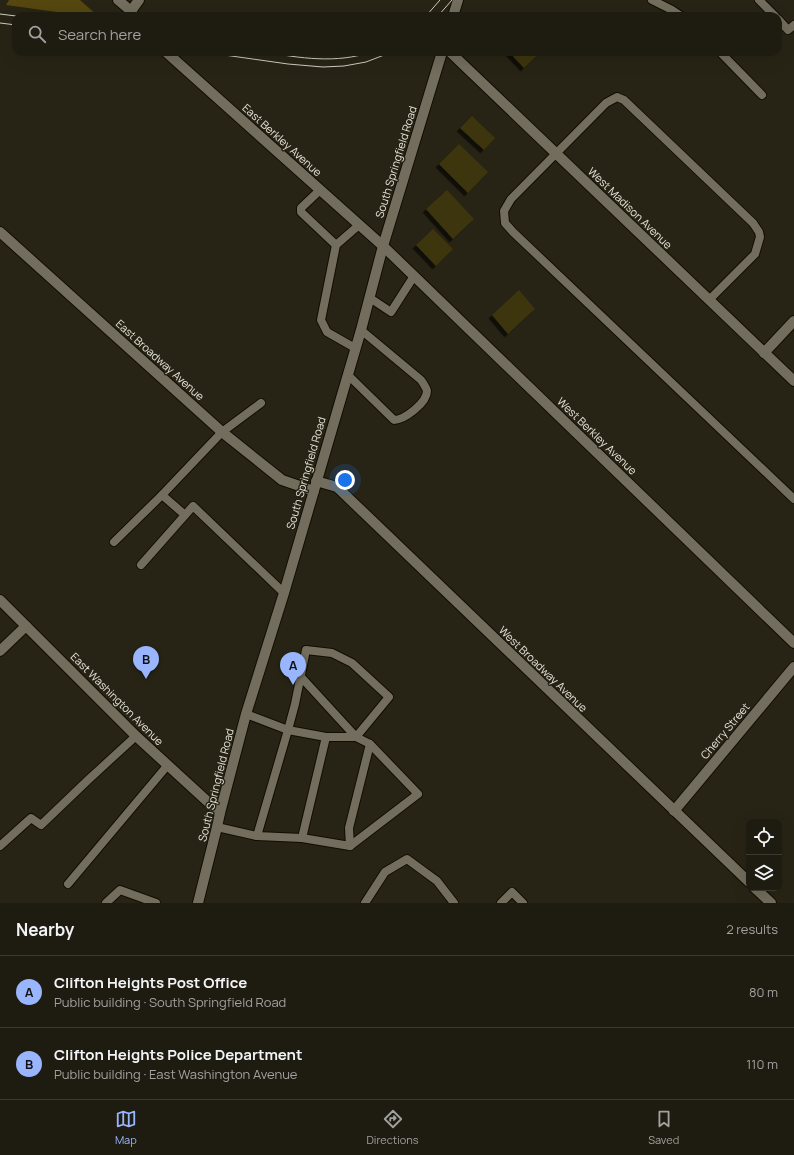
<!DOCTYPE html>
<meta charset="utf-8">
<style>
body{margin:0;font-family:Manrope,sans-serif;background:#262419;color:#f1f3f6}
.controls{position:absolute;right:12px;bottom:12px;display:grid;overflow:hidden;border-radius:8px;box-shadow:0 4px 16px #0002}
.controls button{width:36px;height:36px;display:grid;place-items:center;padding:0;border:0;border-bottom:1px solid #3c3930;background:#1e1b10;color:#f1f3f6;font:20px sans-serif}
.you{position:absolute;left:345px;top:480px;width:14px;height:14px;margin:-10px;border:3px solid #fff;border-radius:50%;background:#1a73e8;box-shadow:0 0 0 6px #1a73e833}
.badge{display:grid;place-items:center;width:26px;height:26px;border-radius:50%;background:#99b5fd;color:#111;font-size:13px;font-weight:700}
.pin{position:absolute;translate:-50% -33px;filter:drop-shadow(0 1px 2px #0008)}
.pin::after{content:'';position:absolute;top:21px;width:14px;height:12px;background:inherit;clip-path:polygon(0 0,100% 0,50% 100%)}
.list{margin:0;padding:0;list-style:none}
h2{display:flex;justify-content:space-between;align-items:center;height:52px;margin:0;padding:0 16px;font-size:17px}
h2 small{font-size:13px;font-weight:400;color:#a1a19f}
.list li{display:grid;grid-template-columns:26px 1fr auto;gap:12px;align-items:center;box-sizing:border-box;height:72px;padding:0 16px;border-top:1px solid #3c3930}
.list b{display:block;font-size:15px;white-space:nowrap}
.list p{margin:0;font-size:13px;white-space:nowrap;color:#a1a19f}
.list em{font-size:13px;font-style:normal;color:#a1a19f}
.icon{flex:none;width:22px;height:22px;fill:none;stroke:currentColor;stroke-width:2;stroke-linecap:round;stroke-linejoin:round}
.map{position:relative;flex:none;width:794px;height:903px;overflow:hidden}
.search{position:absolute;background:#1e1b10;box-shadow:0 4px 16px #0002;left:12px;right:12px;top:12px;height:44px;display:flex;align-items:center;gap:10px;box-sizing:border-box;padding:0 14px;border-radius:12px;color:#a1a19f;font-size:15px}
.sheet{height:196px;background:#1e1b10}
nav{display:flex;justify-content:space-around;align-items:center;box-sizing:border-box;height:56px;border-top:1px solid #3c3930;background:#1e1b10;font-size:11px;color:#a1a19f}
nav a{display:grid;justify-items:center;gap:2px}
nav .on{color:#99b5fd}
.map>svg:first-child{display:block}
.green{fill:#55470f}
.building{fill:#3e340d;filter:url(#shadow)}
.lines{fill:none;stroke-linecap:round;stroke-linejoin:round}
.lane-casing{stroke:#110d02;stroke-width:10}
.street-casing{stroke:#110d02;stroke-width:12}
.secondary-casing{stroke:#110d02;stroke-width:12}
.lane{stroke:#726d5c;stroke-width:8}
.street{stroke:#726d5c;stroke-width:10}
.secondary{stroke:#726d5c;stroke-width:10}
.tram{stroke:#d0cec3;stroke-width:1}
.labels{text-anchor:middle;stroke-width:3;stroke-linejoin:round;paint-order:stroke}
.street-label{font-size:11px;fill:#e4e2d8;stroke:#282415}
</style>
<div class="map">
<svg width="794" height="903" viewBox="0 0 794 903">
<defs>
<filter id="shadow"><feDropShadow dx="-3.5" dy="3.5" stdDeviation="0" flood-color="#0009"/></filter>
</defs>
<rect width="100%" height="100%" fill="#282415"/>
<polygon class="green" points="9,0 80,0 98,16 86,16 6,5"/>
<g class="building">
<polygon points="509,52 541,52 524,68"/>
<polygon points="472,116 495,138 484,150 460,128"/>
<polygon points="459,144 488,172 468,193 439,164"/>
<polygon points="447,190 474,219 453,239 426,209"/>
<polygon points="433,229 453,249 436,266 416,245"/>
<polygon points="519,290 535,309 508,334 492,315"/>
</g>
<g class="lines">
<defs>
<g id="lane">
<polyline points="652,0 672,10 681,16"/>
<polyline points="759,0 775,16"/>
<polyline points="778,19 788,30 794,25"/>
<polyline points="720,52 762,95"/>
<polyline points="320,190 301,208 301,212 336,245"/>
<polyline points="370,298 391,312 414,276"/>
<polyline points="709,300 755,254 760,237 759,232 753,223 624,100 617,97 606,103 511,199 504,211 505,223 513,232 794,499"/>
<polyline points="355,348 327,332 321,320 336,245 359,225"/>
<path d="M 348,375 L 394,420 C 404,420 427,403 427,391 C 426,387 423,383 421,380 L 361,330"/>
<polyline points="162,495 222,432 261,403"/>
<polyline points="114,542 162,495 185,515"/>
<polyline points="141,565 193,506 284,593"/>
<polyline points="217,827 257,836 302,838 350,846 349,828 370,744 356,737 326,737 288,730 246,714"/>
<polyline points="257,836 288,730 295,704 306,650 332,653 352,663 389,697 356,737 301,677"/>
<polyline points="302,838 326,737"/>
<polyline points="0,846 31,818 41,825 88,780 136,736"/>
<polyline points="350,846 418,794 370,744"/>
<polyline points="68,884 167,766"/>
<polyline points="106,903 120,890 156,903"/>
<polyline points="365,903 385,872 407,859 437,881 454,903"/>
<polyline points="501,903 512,892 523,903"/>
</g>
<g id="street">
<polyline points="118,0 131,11 134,16"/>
<polyline points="131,11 139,0"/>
<polyline points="166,52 383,246 794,643"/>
<polyline points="450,52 794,381"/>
<polyline points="0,232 222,432 282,480 314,491"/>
<polyline points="764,353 794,321"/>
<polyline points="316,481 337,487 749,882"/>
<polyline points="0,600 136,736 220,813"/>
<polyline points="0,651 26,626"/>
<polyline points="674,811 794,667"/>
<polyline points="755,888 771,903"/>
</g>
<g id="secondary">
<polyline points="453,16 458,0"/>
<polyline points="198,903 217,827 220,813 246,714 284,593 361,330 383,246 442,52"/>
</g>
</defs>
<use href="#lane" class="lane-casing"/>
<use href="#street" class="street-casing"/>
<use href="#secondary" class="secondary-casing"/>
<use href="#lane" class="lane"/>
<use href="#street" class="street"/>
<use href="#secondary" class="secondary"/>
<g class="tram">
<polyline points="0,14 16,16"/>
<polyline points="426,16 440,0"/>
<polyline points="438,16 452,0"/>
<polyline points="0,23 16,25"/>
<polyline points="203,52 288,64 323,67 344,66 366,62 392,52"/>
<path d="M 265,52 C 299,58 337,64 371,52"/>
</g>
</g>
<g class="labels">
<g class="street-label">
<text transform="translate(282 140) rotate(42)" y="4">East Berkley Avenue</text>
<text transform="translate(396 162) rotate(-73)" y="4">South Springfield Road</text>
<text transform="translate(630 208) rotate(44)" y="4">West Madison Avenue</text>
<text transform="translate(160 360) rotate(42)" y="4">East Broadway Avenue</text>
<text transform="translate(597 436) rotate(44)" y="4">West Berkley Avenue</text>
<text transform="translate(306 473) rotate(-74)" y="4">South Springfield Road</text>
<text transform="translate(543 669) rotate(44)" y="4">West Broadway Avenue</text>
<text transform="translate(117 699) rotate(45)" y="4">East Washington Avenue</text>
<text transform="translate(725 731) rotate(-50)" y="4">Cherry Street</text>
<text transform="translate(216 785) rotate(-76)" y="4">South Springfield Road</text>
</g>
</g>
</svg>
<div class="controls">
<button><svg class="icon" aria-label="locate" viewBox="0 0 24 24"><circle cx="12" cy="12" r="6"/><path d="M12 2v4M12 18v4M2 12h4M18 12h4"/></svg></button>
<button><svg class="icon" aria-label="layers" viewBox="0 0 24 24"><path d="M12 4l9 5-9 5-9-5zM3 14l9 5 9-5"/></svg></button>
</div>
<div class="you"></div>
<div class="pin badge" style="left:293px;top:685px">A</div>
<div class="pin badge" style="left:146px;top:679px">B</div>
<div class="search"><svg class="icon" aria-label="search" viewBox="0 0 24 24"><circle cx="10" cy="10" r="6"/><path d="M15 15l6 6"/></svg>Search here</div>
</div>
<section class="sheet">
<h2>Nearby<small>2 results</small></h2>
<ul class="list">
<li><span class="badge">A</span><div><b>Clifton Heights Post Office</b><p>Public building · South Springfield Road</p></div><em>80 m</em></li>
<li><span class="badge">B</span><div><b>Clifton Heights Police Department</b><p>Public building · East Washington Avenue</p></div><em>110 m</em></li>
</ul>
</section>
<nav>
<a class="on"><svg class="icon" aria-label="map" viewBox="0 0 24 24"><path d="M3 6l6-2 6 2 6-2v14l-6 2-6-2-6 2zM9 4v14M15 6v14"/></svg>Map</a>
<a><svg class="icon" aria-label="directions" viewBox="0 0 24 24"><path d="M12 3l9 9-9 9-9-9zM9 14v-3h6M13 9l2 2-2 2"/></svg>Directions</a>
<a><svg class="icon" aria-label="saved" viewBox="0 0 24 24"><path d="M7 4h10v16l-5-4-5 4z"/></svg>Saved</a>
</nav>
